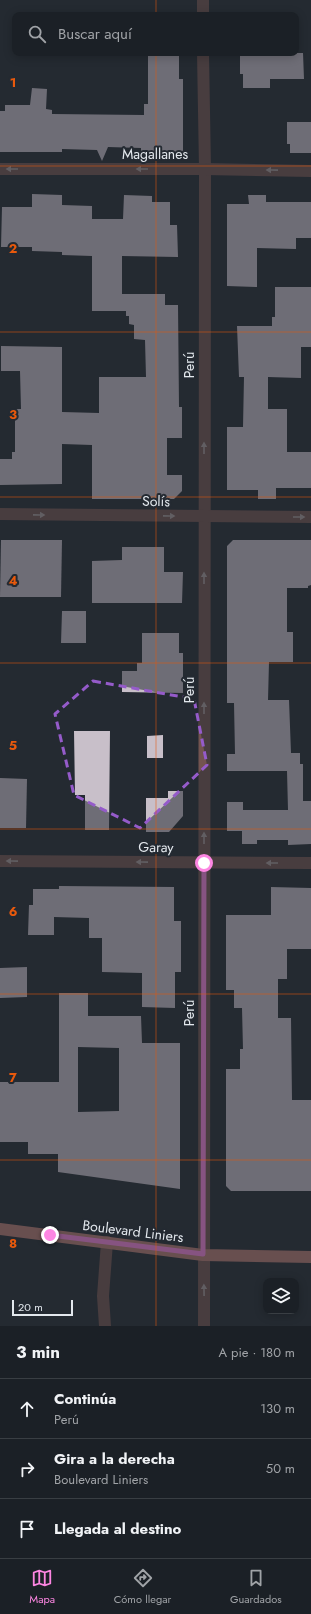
<!DOCTYPE html>
<html lang="es">
<meta charset="utf-8">
<style>
body{margin:0;font-family:Jost,sans-serif;background:#24282e;color:#f1f3f6}
.controls{position:absolute;right:12px;bottom:12px;display:grid;overflow:hidden;border-radius:8px;box-shadow:0 2px 10px #0003}
.controls button{width:36px;height:36px;display:grid;place-items:center;padding:0;border:0;border-bottom:1px solid #393e43;background:#1b2026;color:#f1f3f6;font:20px sans-serif}
.scale{position:absolute;left:12px;bottom:10px;width:61px;box-sizing:border-box;padding-left:4px;border:2px solid #e3e8ed;border-top:0;font-size:11px;line-height:14px;white-space:nowrap;color:#e3e8ed;-webkit-text-stroke:3px #242a32;paint-order:stroke}
.stop{position:absolute;width:12px;height:12px;margin:-9px;border:3px solid #fd86e2;border-radius:50%;background:#fff}
.stop.end{background:#fd86e2;border-color:#fff;box-shadow:0 1px 4px #0008}
.list{margin:0;padding:0;list-style:none}
h2{display:flex;justify-content:space-between;align-items:center;height:52px;margin:0;padding:0 16px;font-size:17px}
h2 small{font-size:13px;font-weight:400;color:#a0a3a7}
.list li{display:grid;grid-template-columns:26px 1fr auto;gap:12px;align-items:center;box-sizing:border-box;height:60px;padding:0 16px;border-top:1px solid #393e43}
.list b{display:block;font-size:15px;white-space:nowrap}
.list p{margin:0;font-size:13px;white-space:nowrap;color:#a0a3a7}
.list em{font-size:13px;font-style:normal;color:#a0a3a7}
.icon{flex:none;width:22px;height:22px;fill:none;stroke:currentColor;stroke-width:2;stroke-linecap:round;stroke-linejoin:round}
.map{position:relative;flex:none;width:311px;height:1326px;overflow:hidden}
.search{position:absolute;background:#1b2026;box-shadow:0 2px 10px #0003;left:12px;right:12px;top:12px;height:44px;display:flex;align-items:center;gap:10px;box-sizing:border-box;padding:0 14px;border-radius:8px;color:#a0a3a7;font-size:15px}
.sheet{height:232px;background:#1b2026}
nav{display:flex;justify-content:space-around;align-items:center;box-sizing:border-box;height:56px;border-top:1px solid #393e43;background:#1b2026;font-size:11px;color:#a0a3a7}
nav a{display:grid;justify-items:center;gap:2px}
nav .on{color:#fd86e2}
.map>svg:first-child{display:block}
.building{fill:#c8bfc9;fill-rule:evenodd}
.lines{fill:none;stroke-linecap:round;stroke-linejoin:round}
.minor{stroke:#735450;stroke-width:12}
.major{stroke:#bb7c74;stroke-width:12}
.oneway{fill:#ab9e9e}
.route{stroke:#fd86e2;stroke-width:5}
.marked{fill:none;stroke:#955bca;stroke-width:3;stroke-dasharray:8 5;stroke-linejoin:round}
.grid{fill:none;stroke:#e8590c;stroke-width:1;stroke-opacity:0.55}
.labels{text-anchor:middle;stroke-width:4;stroke-linejoin:round;paint-order:stroke}
.street-label{font-size:14px;fill:#e3e8ed;stroke:#242a32}
.grid-label{font-size:13px;text-anchor:middle;font-weight:bold;fill:#e8590c;stroke:#242a32;stroke-width:4;stroke-linejoin:round;paint-order:stroke}
</style>
<div class="map">
<svg width="311" height="1326" viewBox="0 0 311 1326">
<rect width="100%" height="100%" fill="#242a32"/>
<g class="building">
<polygon points="148,53 179,53 179,79 183,79 183,153 141,153 141,148 108,147 102,161 97,150 62,149 62,152 0,152 0,111 5,111 5,105 30,105 32,88 47,89 46,109 52,110 52,114 144,115 144,104 148,104"/>
<polygon points="240,53 303,53 304,79 270,79 270,88 243,88 243,74 240,74"/>
<polygon points="287,122 311,122 311,153 290,153 290,144 287,144"/>
<polygon points="32,194 62,195 62,205 92,206 92,219 123,219 124,195 152,196 152,202 170,202 170,225 177,225 178,257 122,256 122,294 165,294 165,305 178,305 179,407 182,407 182,438 167,438 167,475 182,475 182,491 174,499 92,499 92,445 62,444 62,484 0,485 0,459 12,459 12,452 15,452 15,409 21,409 20,371 1,371 1,346 62,347 62,412 99,413 99,377 146,377 145,340 134,339 134,325 129,324 129,316 126,316 126,311 92,311 92,256 62,255 62,252 32,251 32,247 1,247 2,207 32,207"/>
<polygon points="248,195 266,195 266,202 311,202 311,238 296,238 296,249 257,248 257,287 227,286 227,204 249,204"/>
<polygon points="275,287 311,287 311,347 301,347 301,378 268,377 268,409 287,409 287,452 311,452 311,488 276,488 276,499 258,499 258,490 227,490 227,427 243,427 244,377 239,377 237,326 272,326 272,317 275,317"/>
<polygon points="1,540 62,540 61,597 0,597"/>
<polygon points="233,540 311,540 311,585 308,586 308,588 287,588 287,632 293,632 293,662 269,662 268,700 289,700 291,753 300,753 300,764 303,764 303,801 311,801 311,844 288,845 288,840 257,840 257,844 242,844 242,831 227,831 227,802 243,802 243,810 288,810 287,771 227,771 227,754 235,754 234,703 227,703 227,546"/>
<polygon points="122,547 164,547 164,572 183,572 182,603 92,603 92,561 122,560"/>
<polygon points="62,611 86,611 86,643 61,643"/>
<polygon points="142,633 179,633 179,653 183,653 183,693 122,692 122,671 137,671 137,663 142,663"/>
<polygon points="74,731 110,731 109,830 85,830 85,795 75,795"/>
<polygon points="163,735 163,758 147,758 147,736"/>
<polygon points="0,778 27,779 26,828 0,828"/>
<polygon points="168,791 183,791 183,816 169,832 146,832 146,798 168,798"/>
<polygon points="59,886 174,887 174,921 181,921 181,972 175,972 175,1008 142,1007 142,973 102,972 102,938 89,938 89,918 54,917 54,935 28,935 29,905 33,905 33,889 59,889"/>
<polygon points="271,887 311,888 311,949 287,949 287,979 278,979 278,1018 291,1018 292,1100 311,1100 311,1191 231,1191 226,1186 226,1069 240,1069 240,1049 243,1049 242,1008 234,1008 234,990 226,990 226,915 271,915"/>
<polygon points="27,967 27,997 0,998 0,968"/>
<path d="M 59,993 L 88,993 L 88,1016 L 141,1016 L 142,1043 L 180,1043 L 180,1189 L 58,1172 L 58,1154 L 28,1154 L 28,1142 L 0,1142 L 0,1082 L 59,1082 ZM 78,1047 L 119,1048 L 119,1111 L 78,1112 Z"/>
</g>
<g class="lines">
<g class="minor">
<polyline points="203,0 203,15"/>
<polyline points="203,53 205,169 204,1326"/>
<polyline points="0,169 205,169 311,171"/>
<polyline points="0,514 311,517"/>
<polyline points="0,861 311,863"/>
<polyline points="105,1326 103,1296 107,1242"/>
</g>
<polyline class="major" points="0,1229 203,1255 311,1257"/>
</g>
<defs><path id="oneway-solid" d="M-6-.8H1V-3.2L6.5 0L1 3.2V.8H-6Z"/></defs>
<g class="oneway">
<use href="#oneway-solid" transform="translate(12 169) rotate(180)"/>
<use href="#oneway-solid" transform="translate(142 169) rotate(180)"/>
<use href="#oneway-solid" transform="translate(272 170) rotate(-179)"/>
<use href="#oneway-solid" transform="translate(204 448) rotate(-90)"/>
<use href="#oneway-solid" transform="translate(39 515) rotate(1)"/>
<use href="#oneway-solid" transform="translate(169 516) rotate(1)"/>
<use href="#oneway-solid" transform="translate(299 517)"/>
<use href="#oneway-solid" transform="translate(204 578) rotate(-90)"/>
<use href="#oneway-solid" transform="translate(204 708) rotate(-90)"/>
<use href="#oneway-solid" transform="translate(204 838) rotate(-90)"/>
<use href="#oneway-solid" transform="translate(12 861) rotate(-179)"/>
<use href="#oneway-solid" transform="translate(142 862) rotate(-179)"/>
<use href="#oneway-solid" transform="translate(272 863) rotate(-180)"/>
<use href="#oneway-solid" transform="translate(204 1290) rotate(-91)"/>
</g>
<g class="lines">
<polyline class="route" points="50,1235 203,1254 204,863"/>
</g>
<path d="M0 0H311V1326H0ZM 93,681 L 194,699 L 207,765 L 140,828 L 74,795 L 55,714 Z" fill="#242a32" fill-opacity=".55" fill-rule="evenodd"/>
<path class="marked" d="M 93,681 L 194,699 L 207,765 L 140,828 L 74,795 L 55,714 Z"/>
<path class="grid" d="M 156,0 L 156,15M 156,53 L 156,1326M 0,166 L 311,166M 0,332 L 311,332M 0,497 L 311,497M 0,663 L 311,663M 0,829 L 311,829M 0,994 L 311,994M 0,1160 L 311,1160"/>
<g class="labels">
<g class="street-label">
<text x="155" y="159">Magallanes</text>
<text transform="translate(189 365) rotate(-90)" y="5">Perú</text>
<text transform="translate(156 501) rotate(1)" y="5">Solís</text>
<text transform="translate(189 690) rotate(-90)" y="5">Perú</text>
<text transform="translate(156 847) rotate(1)" y="5">Garay</text>
<text transform="translate(189 1013) rotate(-90)" y="5">Perú</text>
<text transform="translate(133 1231) rotate(7)" y="5">Boulevard Liniers</text>
</g>
</g>
<g class="grid-label">
<text x="13" y="87">1</text>
<text x="13" y="253">2</text>
<text x="13" y="419">3</text>
<text x="13" y="585">4</text>
<text x="13" y="750">5</text>
<text x="13" y="916">6</text>
<text x="13" y="1082">7</text>
<text x="13" y="1248">8</text>
</g>
</svg>
<div class="controls">
<button><svg class="icon" aria-label="layers" viewBox="0 0 24 24"><path d="M12 4l9 5-9 5-9-5zM3 14l9 5 9-5"/></svg></button>
</div>
<div class="scale">20 m</div>
<div class="stop" style="left:204px;top:863px"></div>
<div class="stop end" style="left:50px;top:1235px"></div>
<div class="search"><svg class="icon" aria-label="search" viewBox="0 0 24 24"><circle cx="10" cy="10" r="6"/><path d="M15 15l6 6"/></svg>Buscar aquí</div>
</div>
<section class="sheet">
<h2>3 min<small>A pie · 180 m</small></h2>
<ul class="list">
<li><svg class="icon" aria-label="ahead" viewBox="0 0 24 24"><path d="M12 20V5M6 11l6-6 6 6"/></svg><div><b>Continúa</b><p>Perú</p></div><em>130 m</em></li>
<li><svg class="icon" aria-label="right" viewBox="0 0 24 24"><path d="M7 20v-9h11M14 6l5 5-5 5"/></svg><div><b>Gira a la derecha</b><p>Boulevard Liniers</p></div><em>50 m</em></li>
<li><svg class="icon" aria-label="arrive" viewBox="0 0 24 24"><path d="M6 21V4h12l-3 4 3 4H6"/></svg><div><b>Llegada al destino</b></div></li>
</ul>
</section>
<nav>
<a class="on"><svg class="icon" aria-label="map" viewBox="0 0 24 24"><path d="M3 6l6-2 6 2 6-2v14l-6 2-6-2-6 2zM9 4v14M15 6v14"/></svg>Mapa</a>
<a><svg class="icon" aria-label="directions" viewBox="0 0 24 24"><path d="M12 3l9 9-9 9-9-9zM9 14v-3h6M13 9l2 2-2 2"/></svg>Cómo llegar</a>
<a><svg class="icon" aria-label="saved" viewBox="0 0 24 24"><path d="M7 4h10v16l-5-4-5 4z"/></svg>Guardados</a>
</nav>
